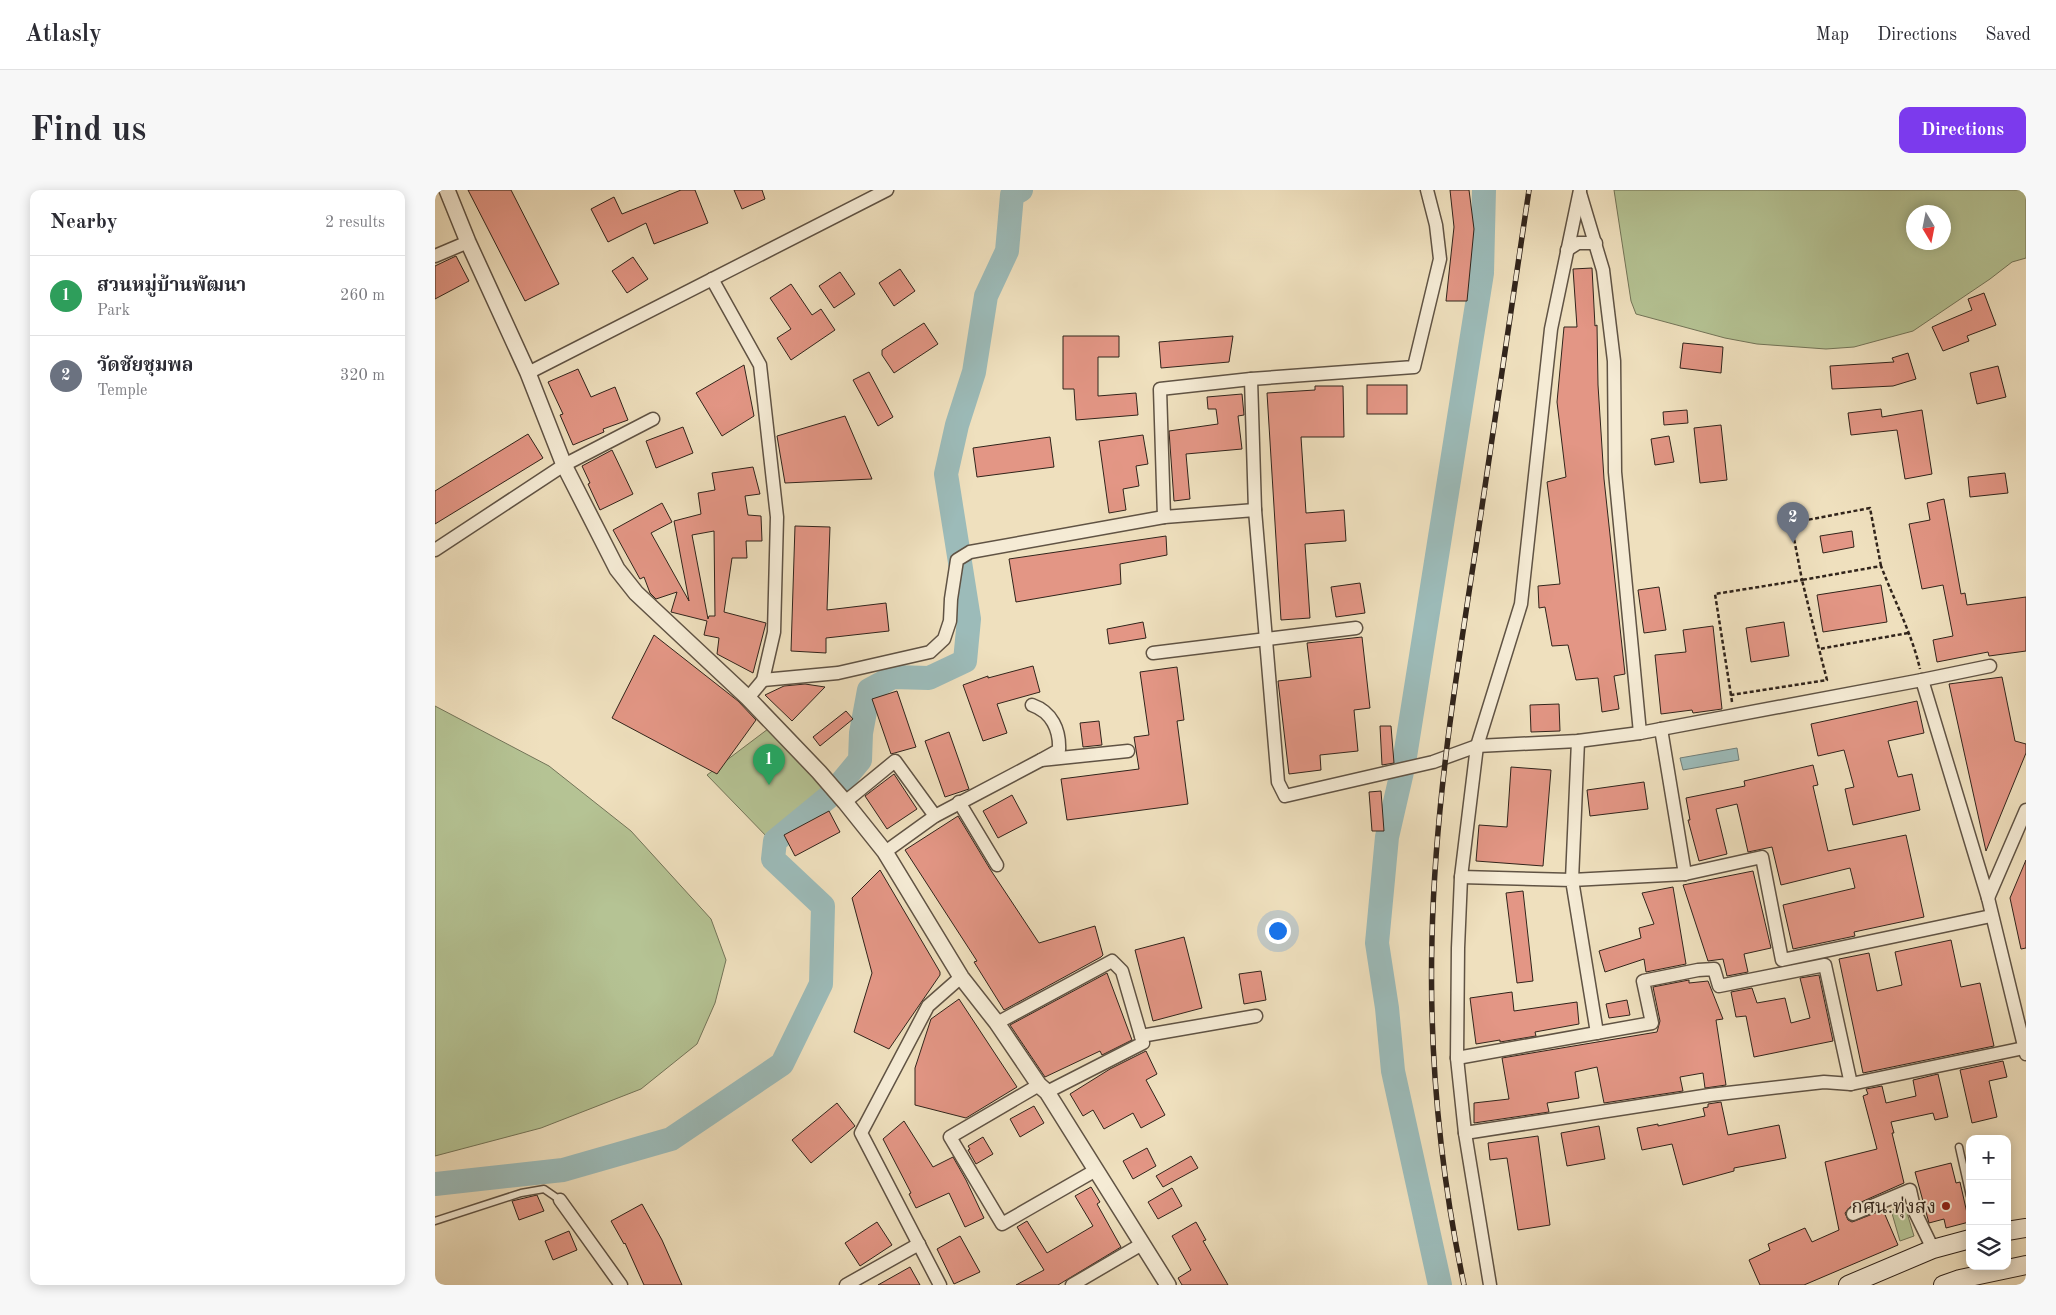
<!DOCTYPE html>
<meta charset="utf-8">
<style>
body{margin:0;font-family:"Old Standard TT","Noto Serif Thai",serif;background:#f7f7f7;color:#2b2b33}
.controls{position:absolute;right:15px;bottom:15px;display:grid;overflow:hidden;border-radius:10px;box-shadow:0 2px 12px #0003}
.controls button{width:45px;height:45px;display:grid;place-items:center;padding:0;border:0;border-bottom:1px solid #e1e1e2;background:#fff;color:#2b2b33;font:25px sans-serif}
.compass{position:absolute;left:1471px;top:15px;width:45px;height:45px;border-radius:50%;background:#fff;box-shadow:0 2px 12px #0003;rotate:170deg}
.you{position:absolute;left:842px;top:740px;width:18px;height:18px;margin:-12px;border:4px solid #fff;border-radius:50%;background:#1a73e8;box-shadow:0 0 0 8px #1a73e833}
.badge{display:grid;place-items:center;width:32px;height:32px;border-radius:50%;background:#7c3aed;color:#fff;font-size:16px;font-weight:700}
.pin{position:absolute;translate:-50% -41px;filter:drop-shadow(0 1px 2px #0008)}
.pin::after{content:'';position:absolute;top:26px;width:18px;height:15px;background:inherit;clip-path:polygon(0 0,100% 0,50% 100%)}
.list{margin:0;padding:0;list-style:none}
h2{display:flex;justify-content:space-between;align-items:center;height:65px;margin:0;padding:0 20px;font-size:21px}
h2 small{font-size:16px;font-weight:400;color:#7c7c81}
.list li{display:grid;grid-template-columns:32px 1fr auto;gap:15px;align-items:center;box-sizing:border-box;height:80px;padding:0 20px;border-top:1px solid #e1e1e2}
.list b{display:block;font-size:19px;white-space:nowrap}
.list p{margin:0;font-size:16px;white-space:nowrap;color:#7c7c81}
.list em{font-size:16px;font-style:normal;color:#7c7c81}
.icon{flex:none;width:28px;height:28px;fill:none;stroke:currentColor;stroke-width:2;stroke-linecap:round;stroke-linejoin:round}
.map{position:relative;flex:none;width:1591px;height:1095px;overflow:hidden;border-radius:10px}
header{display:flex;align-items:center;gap:30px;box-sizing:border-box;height:70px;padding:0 25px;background:#fff;border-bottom:1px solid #e1e1e2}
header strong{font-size:24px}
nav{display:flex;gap:28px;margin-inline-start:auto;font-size:18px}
.intro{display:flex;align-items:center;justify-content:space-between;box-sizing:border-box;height:120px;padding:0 30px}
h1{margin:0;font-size:35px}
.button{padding:12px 22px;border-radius:10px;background:#7c3aed;color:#fff;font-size:18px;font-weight:700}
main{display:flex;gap:30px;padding:0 30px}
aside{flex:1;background:#fff;border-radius:10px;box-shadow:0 2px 12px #0003}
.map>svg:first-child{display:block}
.green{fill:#b5c394;stroke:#737458;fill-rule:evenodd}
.water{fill:#9cbbb9;stroke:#717f7a}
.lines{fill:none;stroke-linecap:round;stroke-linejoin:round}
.river{stroke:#9cbbb9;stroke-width:24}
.building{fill:#e39685;stroke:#31241b;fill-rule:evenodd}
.service-casing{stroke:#605344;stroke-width:9}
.minor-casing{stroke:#605344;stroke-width:15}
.tertiary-casing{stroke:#605344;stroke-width:18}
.secondary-casing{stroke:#31241b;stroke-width:20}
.path{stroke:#31241b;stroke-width:2.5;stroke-dasharray:4 2.5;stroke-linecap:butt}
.service{stroke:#f5ebd5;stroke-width:6}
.minor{stroke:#f5ebd5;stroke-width:12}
.tertiary{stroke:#f5ebd5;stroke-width:15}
.secondary{stroke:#f5ebd5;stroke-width:18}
.rail-casing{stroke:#31241b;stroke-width:5.5}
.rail{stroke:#f5ebd5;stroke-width:4;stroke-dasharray:11;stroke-linecap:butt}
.poi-dot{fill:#8f2418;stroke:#f5ebd5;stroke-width:2}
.labels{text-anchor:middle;stroke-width:4;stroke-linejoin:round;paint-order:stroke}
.poi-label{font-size:19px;fill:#31241b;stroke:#f5ebd5;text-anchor:end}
</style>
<header>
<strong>Atlasly</strong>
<nav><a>Map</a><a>Directions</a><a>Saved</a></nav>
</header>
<div class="intro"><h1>Find us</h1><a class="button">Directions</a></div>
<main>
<aside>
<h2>Nearby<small>2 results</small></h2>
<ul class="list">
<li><span class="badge" style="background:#2e9e5b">1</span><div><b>สวนหมู่บ้านพัฒนา</b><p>Park</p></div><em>260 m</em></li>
<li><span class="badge" style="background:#6b7280">2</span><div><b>วัดชัยชุมพล</b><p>Temple</p></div><em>320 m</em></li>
</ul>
</aside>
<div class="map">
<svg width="1591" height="1095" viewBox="0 0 1591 1095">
<rect width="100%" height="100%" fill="#efe0be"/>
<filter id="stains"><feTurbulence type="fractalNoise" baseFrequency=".004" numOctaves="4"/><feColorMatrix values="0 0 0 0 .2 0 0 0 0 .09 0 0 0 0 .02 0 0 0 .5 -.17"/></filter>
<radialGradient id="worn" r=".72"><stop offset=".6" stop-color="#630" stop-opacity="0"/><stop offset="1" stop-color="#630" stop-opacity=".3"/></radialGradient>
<g class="green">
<path d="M 1179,0 L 1591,0 L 1591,68 L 1577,72 L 1555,89 L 1478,141 L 1419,157 L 1391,159 L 1322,154 L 1290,148 L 1201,124 L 1196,111 ZM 1508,22 L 1508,52 L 1478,52 L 1478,22 Z"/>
<polygon points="0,516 114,576 196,641 276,729 291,770 280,813 262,854 206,899 106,938 0,966"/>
<polygon points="333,539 396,605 336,651 272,585"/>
<polygon points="1470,1016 1479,1046 1465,1051 1456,1020"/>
</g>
<polygon class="water" points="1302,558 1304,570 1248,580 1245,568"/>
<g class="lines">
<g class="river">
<polyline points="0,994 128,980 236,949 347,874 386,794 388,716 338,669 340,651 396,605 425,570 426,543 434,500 458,487 494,488 530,471 534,429 511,284 522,235 539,182 551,106 572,61 577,5 586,0"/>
<polyline points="1005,1095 958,881 952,818 942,753 952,647 969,573 1047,83 1049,0"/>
</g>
</g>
<g class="building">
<polygon points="33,0 76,0 124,94 90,111"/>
<polygon points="246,0 260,0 273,33 219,54 211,33 173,52 156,19 179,7 187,24"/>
<polygon points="299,0 327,0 330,9 307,19"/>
<polygon points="1015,0 1034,0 1039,39 1032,111 1011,111 1019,37"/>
<polygon points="21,66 34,91 0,109 0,76"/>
<polygon points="198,67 213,89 192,103 177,81"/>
<polygon points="1157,78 1160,136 1162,135 1163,195 1169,289 1190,484 1179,486 1184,519 1167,522 1163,488 1141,490 1133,455 1117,456 1110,417 1104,418 1103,396 1125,394 1112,292 1131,287 1122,212 1129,137 1142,137 1138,79"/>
<polygon points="465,79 480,101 459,116 444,93"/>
<polygon points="405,82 420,104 399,118 384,96"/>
<polygon points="356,94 377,125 386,119 400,140 356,170 342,148 356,139 335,108"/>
<polygon points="1549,103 1561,135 1532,146 1534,151 1508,161 1497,137 1537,120 1533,109"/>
<polygon points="489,133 503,154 459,183 447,165 447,160"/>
<polygon points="628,146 684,146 684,167 663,167 663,206 701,203 703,225 641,230 639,199 628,199"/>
<polygon points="798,146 794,172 726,178 724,152"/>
<polygon points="1248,153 1288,157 1286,183 1245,178"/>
<polygon points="1473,163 1481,189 1458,196 1397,199 1395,176 1459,172 1457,168"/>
<polygon points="309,175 319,226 287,246 261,203"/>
<polygon points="1563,176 1571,207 1542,214 1535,183"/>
<polygon points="143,179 156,207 180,197 193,230 168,239 169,242 138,255 125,225 128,224 113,192"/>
<polygon points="434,182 458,227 443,236 418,190"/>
<rect x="932" y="195" width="40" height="29"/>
<polygon points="880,196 908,196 909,247 866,247 871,323 909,320 911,351 870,354 875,428 846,430 832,203 880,200"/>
<polygon points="807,204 809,225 803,226 807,259 751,264 755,309 739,311 734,241 783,234 781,219 773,219 772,207"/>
<polygon points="1446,219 1447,227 1487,220 1497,284 1470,289 1462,240 1416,245 1413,223"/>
<polygon points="1252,220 1253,233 1229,235 1228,222"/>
<polygon points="410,226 437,289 350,293 342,246"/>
<polygon points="1286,235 1292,290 1265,293 1259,238"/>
<polygon points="248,237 258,263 221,278 211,251"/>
<polygon points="93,244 108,268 0,334 0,301"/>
<polygon points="708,245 713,274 701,276 704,296 688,299 691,320 674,323 664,251"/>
<polygon points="1234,246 1239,272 1220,275 1216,249"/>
<polygon points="615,247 619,277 542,287 538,258"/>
<polygon points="177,260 198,304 165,320 153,294 155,293 147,276"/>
<path d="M 318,277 L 325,304 L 310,306 L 313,325 L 326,326 L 327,351 L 311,351 L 312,368 L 297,368 L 289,422 L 331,433 L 318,483 L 282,464 L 284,448 L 269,445 L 272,431 L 236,422 L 242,402 L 221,409 L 215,403 L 209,387 L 205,389 L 178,340 L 227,313 L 237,332 L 216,343 L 254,411 L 239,331 L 266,324 L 263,303 L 280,300 L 277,283 ZM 279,341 L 280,426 L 274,426 L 273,429 L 257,345 Z"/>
<polygon points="1570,283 1573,303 1535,307 1533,287"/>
<polygon points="1509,309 1526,404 1530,403 1532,415 1591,407 1591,461 1554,466 1553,462 1502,472 1498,450 1518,446 1508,395 1487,399 1474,334 1495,330 1492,313"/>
<polygon points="360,336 395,337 392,420 451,413 454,441 391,448 391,463 356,461"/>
<polygon points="1417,341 1419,357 1388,363 1385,346"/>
<polygon points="731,346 732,365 685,374 686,394 581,412 574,369"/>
<polygon points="925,393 930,423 901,427 896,397"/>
<polygon points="1446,395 1452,432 1388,442 1382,405"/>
<polygon points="1224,397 1231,440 1209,443 1203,400"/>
<polygon points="708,432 711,448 674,454 672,439"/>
<polygon points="1349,432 1354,466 1316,472 1311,438"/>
<polygon points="1278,436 1287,519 1258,523 1257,520 1226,524 1220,465 1251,462 1248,440"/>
<polygon points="219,445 303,511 321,530 282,584 177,528"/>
<polygon points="927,447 935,518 919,520 923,561 885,565 886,580 854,584 843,491 876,487 872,453"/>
<polygon points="598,476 605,502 562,514 572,543 548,551 528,495 553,486 553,488"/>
<polygon points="742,477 749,530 742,531 753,614 632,630 626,589 704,579 699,547 714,545 705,482"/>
<polygon points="1567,487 1580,551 1591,554 1591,563 1551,661 1514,494"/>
<polygon points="370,494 390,497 357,531 330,505 349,496"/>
<polygon points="462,501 481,557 456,564 437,509"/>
<polygon points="1482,511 1489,543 1453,551 1463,587 1477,584 1485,620 1418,635 1410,599 1419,597 1409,560 1383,566 1376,534"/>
<polygon points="1124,514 1125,541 1096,542 1095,515"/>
<polygon points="411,521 418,529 385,556 378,547"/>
<polygon points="664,531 667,555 648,557 645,533"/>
<polygon points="945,536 956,536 959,573 947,575"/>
<polygon points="514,542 534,599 510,607 490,551"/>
<polygon points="1378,575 1383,595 1378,596 1393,661 1471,645 1489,727 1419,742 1420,746 1358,759 1348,715 1420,698 1415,678 1346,695 1337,657 1313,662 1302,614 1281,619 1292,664 1264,671 1253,630 1255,630 1251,608 1310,596 1309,591"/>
<polygon points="1076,577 1116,580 1108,676 1041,671 1044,635 1072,637"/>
<polygon points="459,584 482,619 452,639 430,606"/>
<polygon points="1209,592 1213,619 1155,626 1152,600"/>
<polygon points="946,601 949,641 937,641 934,602"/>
<polygon points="577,605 592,633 563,648 548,621"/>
<polygon points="394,621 405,642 360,666 349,645"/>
<polygon points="523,626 555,679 604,753 660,736 668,765 666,767 569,820 539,772 542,771 470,660"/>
<polygon points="1591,670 1591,758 1586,759 1575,708"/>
<polygon points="445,680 505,782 505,785 454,859 419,842 437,783 417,708"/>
<polygon points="1318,681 1336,758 1309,764 1313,782 1292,786 1288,769 1273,771 1248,695"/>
<polygon points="1238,697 1251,774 1211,782 1209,769 1170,782 1164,761 1206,748 1204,738 1219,734 1207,703"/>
<polygon points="1088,701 1098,791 1082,793 1071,703"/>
<polygon points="749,747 767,818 718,831 700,760"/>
<polygon points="1516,750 1526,797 1545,793 1559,856 1428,883 1404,769 1434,763 1442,801 1467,795 1460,762"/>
<polygon points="826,781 831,810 809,814 804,784"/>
<polygon points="672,783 697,850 667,865 665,861 610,887 575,835"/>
<polygon points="1384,785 1398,851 1319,867 1311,826 1301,827 1296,802 1317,798 1322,813 1350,808 1356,833 1375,828 1365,788"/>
<polygon points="1254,790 1254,793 1273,791 1288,829 1281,830 1291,895 1270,898 1268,883 1245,887 1248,901 1169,913 1162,877 1140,882 1144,908 1112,913 1114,922 1039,933 1039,913 1074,909 1067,868 1222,842 1225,831 1218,797"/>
<polygon points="1077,802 1079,821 1142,812 1144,834 1100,842 1101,846 1065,852 1065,850 1041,854 1035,808"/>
<polygon points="524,809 582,897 531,928 480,915 480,878 496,829"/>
<polygon points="1192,810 1195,825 1174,828 1171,814"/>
<polygon points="711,861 722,884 711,890 730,925 706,938 698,923 669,939 658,920 648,926 635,904 675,879"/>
<polygon points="1568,871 1572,887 1554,891 1562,927 1537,933 1525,880"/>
<polygon points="1503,884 1513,927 1500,930 1498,923 1456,932 1459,943 1457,943 1469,993 1415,1017 1410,1023 1413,1030 1417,1032 1448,1020 1463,1055 1369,1095 1325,1095 1314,1070 1335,1060 1333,1054 1370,1038 1377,1052 1404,1040 1390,972 1442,959 1428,906 1433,904 1431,899 1447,896 1451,913 1481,906 1478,890"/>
<polygon points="1286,912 1293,945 1344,935 1351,968 1299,978 1299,981 1248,995 1237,954 1207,960 1202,938 1223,934 1223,936 1270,926 1268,918 1273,917 1273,914"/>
<polygon points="402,913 420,936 376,973 357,950"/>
<polygon points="599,916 609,933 585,947 575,929"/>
<polygon points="469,931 498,977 518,967 531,990 549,1028 530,1037 514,1003 481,1018 474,1004 476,1003 448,949"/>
<polygon points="1164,936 1170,969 1132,976 1126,943"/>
<polygon points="1103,946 1115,1035 1083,1040 1072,968 1055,970 1053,953"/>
<polygon points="548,947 558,964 541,974 533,960 535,959 533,956"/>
<polygon points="712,958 721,976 698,989 688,971"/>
<polygon points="756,966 763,978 728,997 721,986"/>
<polygon points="1516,973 1521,993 1525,992 1534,1032 1511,1038 1509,1029 1494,1033 1480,982"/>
<polygon points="656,997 665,1012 662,1014 686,1057 623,1095 581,1095 609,1080 582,1037 592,1031 612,1063 658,1036 640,1006"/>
<polygon points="737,998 747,1016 723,1029 713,1012"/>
<polygon points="102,1005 109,1021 84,1030 77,1011"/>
<polygon points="207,1014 227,1050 247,1095 209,1095 190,1053 189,1054 176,1031"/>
<polygon points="442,1032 457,1055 425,1076 410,1053"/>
<polygon points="761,1032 771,1050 768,1051 793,1095 747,1095 743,1088 756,1080 737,1046"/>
<polygon points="134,1041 142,1060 118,1070 110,1051"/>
<polygon points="525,1046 545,1082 519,1094 502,1059"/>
<polygon points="475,1077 485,1095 443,1095"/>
</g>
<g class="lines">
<defs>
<g id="service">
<polyline points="1524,957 1535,1006"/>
<polyline points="0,1031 86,1003 109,999 125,1010"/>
</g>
<g id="minor">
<polyline points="992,0 1001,35 1005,69 979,177 816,189 725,199 729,327 820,320 843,592 850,606 998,572 1042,556 1143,551 1205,543 1487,490 1553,708 1591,864"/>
<polyline points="1145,0 1116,139 1086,414 1042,556 1026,687 1137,690 1162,843"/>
<polyline points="1145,3 1168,80 1179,171 1180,282 1205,543"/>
<polyline points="1132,60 1143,53 1161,53"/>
<polyline points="0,66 33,52"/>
<polyline points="277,89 325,175 342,327 339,442 328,490 313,508"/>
<polyline points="93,183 452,0"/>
<polyline points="816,189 820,320"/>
<polyline points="0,360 129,275 218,229"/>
<polyline points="718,463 921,438"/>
<polyline points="328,490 403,483 495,462 509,449 515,431 516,409 522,370 535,362 729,327"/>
<polyline points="1487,490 1555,476"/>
<path d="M 597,515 C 617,522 625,540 624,560 L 606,570 L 693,561"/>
<polyline points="1226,539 1250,684"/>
<polyline points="1143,551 1137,690 1250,684 1327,667 1347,770 1556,726"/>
<polyline points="410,612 460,571 500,626"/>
<polyline points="524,612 562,675"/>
<polyline points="450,662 500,626 606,570"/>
<polyline points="1026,687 1023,758 1022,868 1030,943 1275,905 1389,892 1416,894 1589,858"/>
<polyline points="1553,708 1591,620"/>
<polyline points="562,833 677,771 687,781 708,853 612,902"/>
<polyline points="706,846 821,826"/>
<polyline points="1022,868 1217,833 1208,791 1263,780 1279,779 1284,796 1390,775 1416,894"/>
<polyline points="604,895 515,947 567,1034 661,980"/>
<polyline points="1030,943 1055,1095"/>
<polyline points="125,1010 186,1095"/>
<polyline points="1418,1024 1475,1000 1480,1022 1498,1059"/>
<polyline points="411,1095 484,1054"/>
<polyline points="505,1095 426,943 493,816 526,787"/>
<polyline points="637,1095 707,1054"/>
</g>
<polyline id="tertiary" points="12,0 33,52 93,183 129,275 182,379 201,403 313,508 384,582 410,612 450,662 526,787 562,833 604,895 612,902 733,1095"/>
<g id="secondary">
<polyline points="1572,1041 1591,1038"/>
<polyline points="1413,1095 1498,1059 1535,1049"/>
<polyline points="1508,1095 1525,1089 1591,1075"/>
</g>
</defs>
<use href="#service" class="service-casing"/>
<use href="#minor" class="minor-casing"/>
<use href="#tertiary" class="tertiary-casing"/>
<use href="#secondary" class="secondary-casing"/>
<g class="path">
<path d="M 1473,443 L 1384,459 L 1367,390 L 1446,376 C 1459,410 1477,444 1485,479"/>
<polyline points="1296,505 1280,404 1367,390 1356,333 1435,318 1446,376"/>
<polyline points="1297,512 1296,505 1392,490 1384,459"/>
</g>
<use href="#service" class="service"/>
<use href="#minor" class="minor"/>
<use href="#tertiary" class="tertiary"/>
<use href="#secondary" class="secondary"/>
<defs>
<path id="rail" d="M 1029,1095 C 1005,981 994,864 997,748 C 1000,616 1021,486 1041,357 C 1059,238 1076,119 1094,0"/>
</defs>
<use href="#rail" class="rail-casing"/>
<use href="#rail" class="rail"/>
</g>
<circle class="poi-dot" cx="1511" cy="1016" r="5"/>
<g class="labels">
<g class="poi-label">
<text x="1501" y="1023">กศน.ทุ่งสง</text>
</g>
</g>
<rect width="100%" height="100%" filter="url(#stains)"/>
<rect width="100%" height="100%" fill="url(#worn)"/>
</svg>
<div class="controls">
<button>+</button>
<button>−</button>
<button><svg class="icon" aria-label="layers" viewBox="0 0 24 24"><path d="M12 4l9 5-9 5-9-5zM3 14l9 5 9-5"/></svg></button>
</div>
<svg class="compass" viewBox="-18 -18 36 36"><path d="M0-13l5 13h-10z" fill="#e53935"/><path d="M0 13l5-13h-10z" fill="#7c7c81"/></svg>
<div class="you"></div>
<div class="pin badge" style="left:334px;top:595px;background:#2e9e5b">1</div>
<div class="pin badge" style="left:1358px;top:353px;background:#6b7280">2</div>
</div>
</main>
